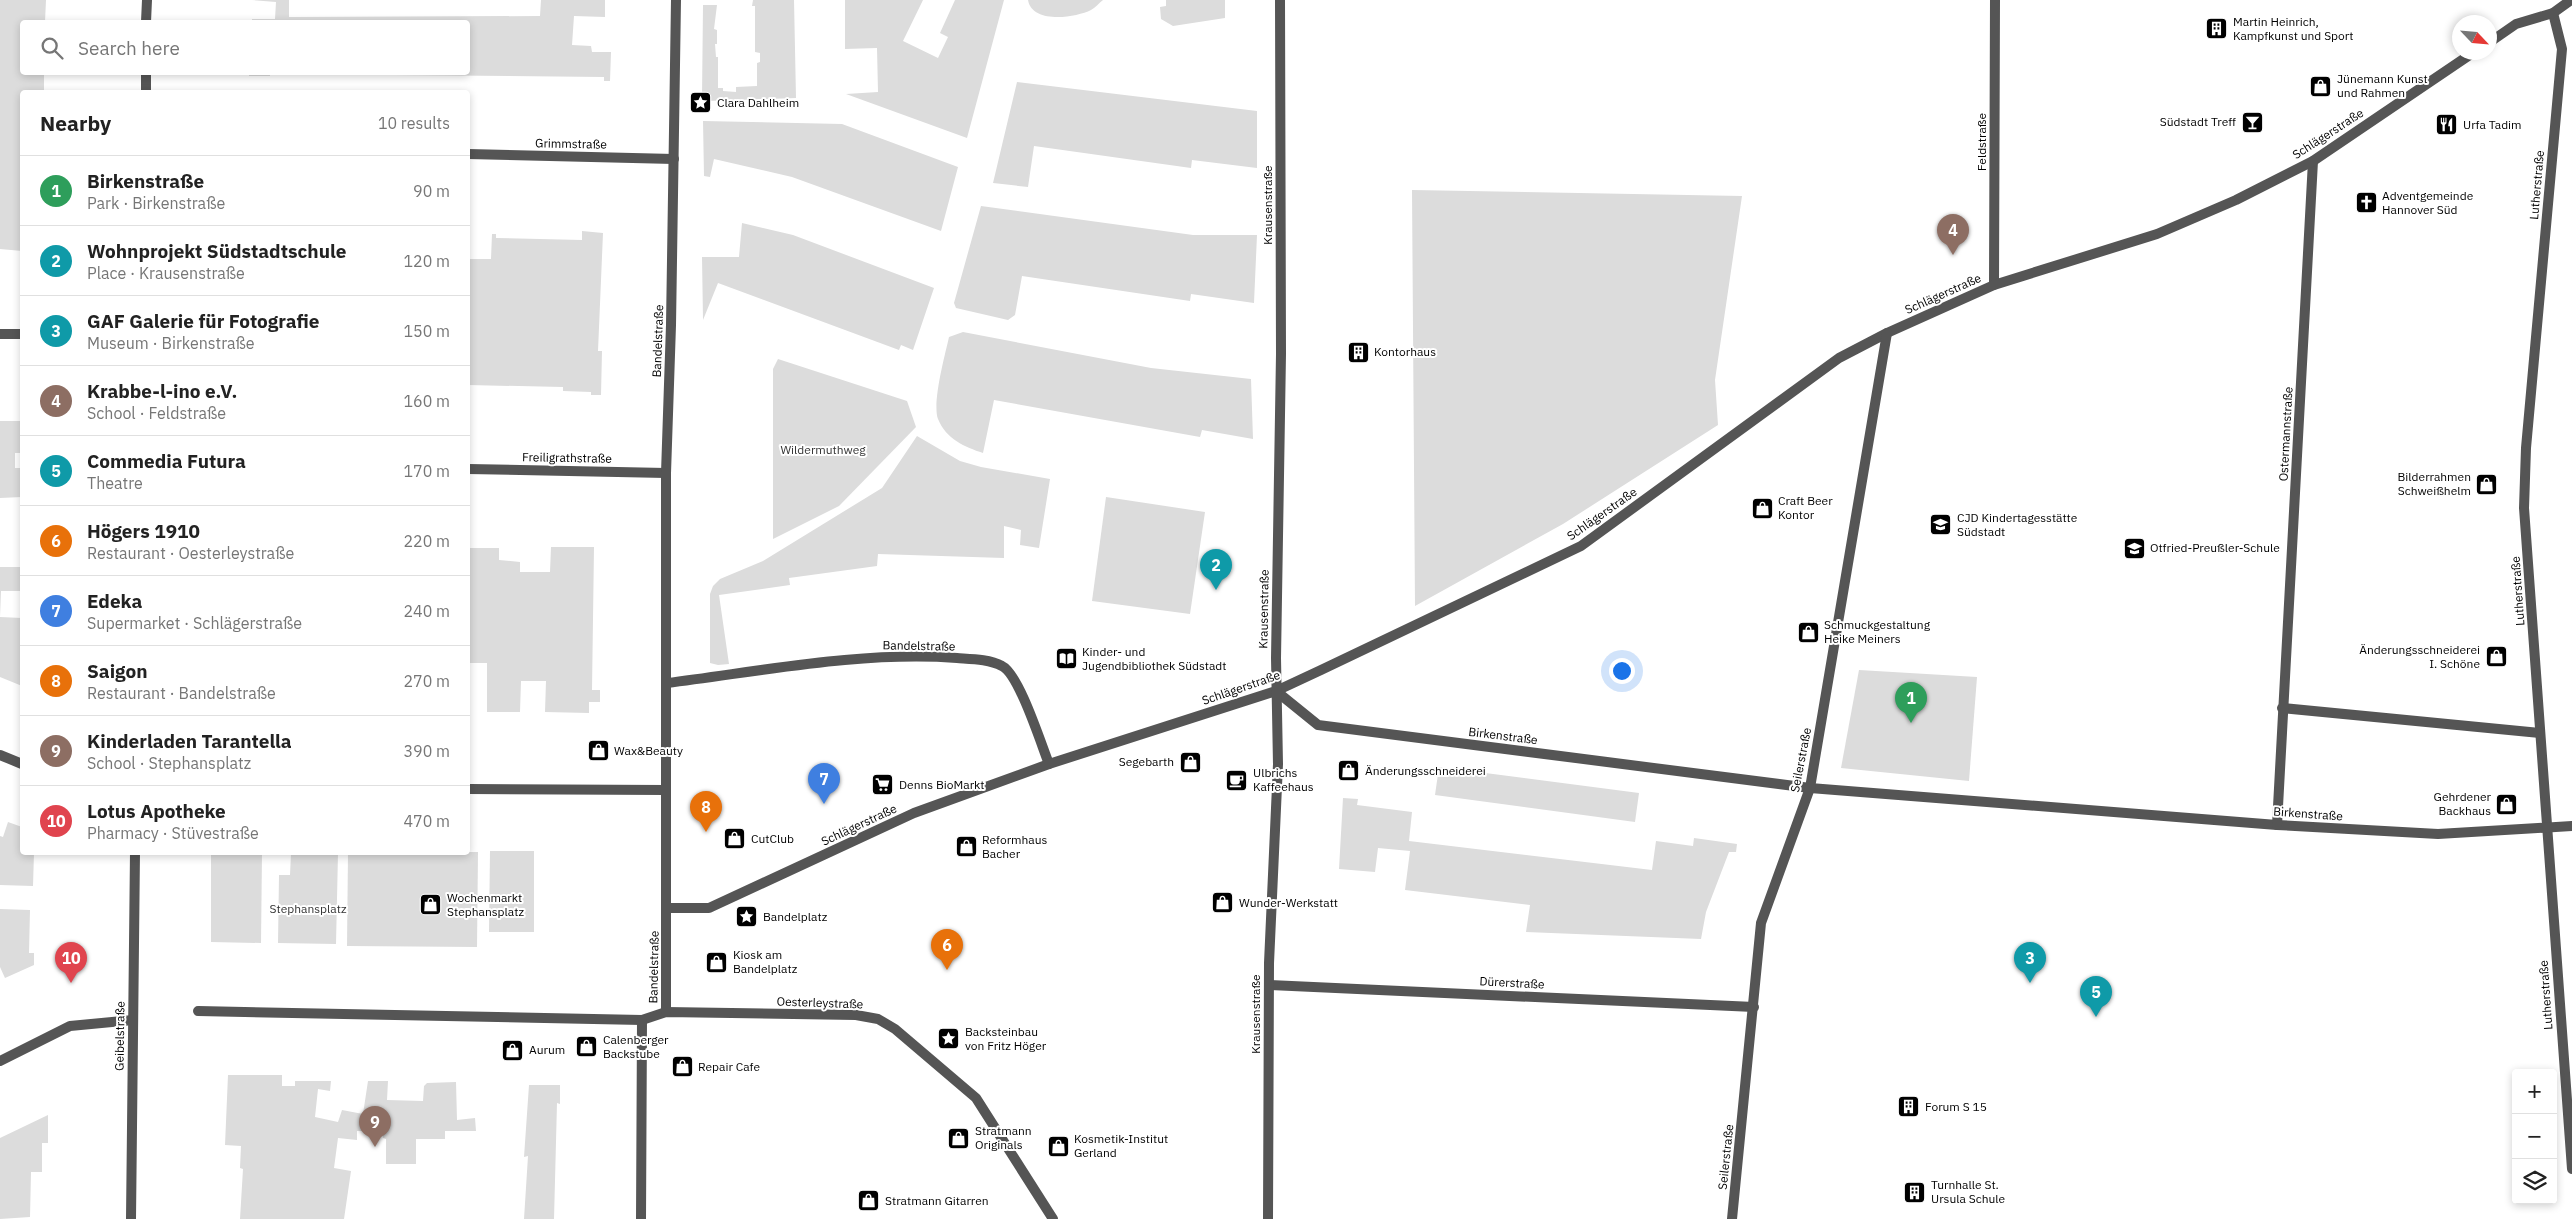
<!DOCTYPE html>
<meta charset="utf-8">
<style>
body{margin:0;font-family:"IBM Plex Sans",sans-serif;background:#f6f6f6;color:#222}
.controls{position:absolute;right:15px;bottom:15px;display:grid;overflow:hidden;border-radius:5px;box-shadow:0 2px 8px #0003}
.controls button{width:45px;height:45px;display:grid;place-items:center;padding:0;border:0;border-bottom:1px solid #e0e0e0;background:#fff;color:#222;font:25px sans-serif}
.compass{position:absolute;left:2452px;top:15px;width:45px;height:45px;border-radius:50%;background:#fff;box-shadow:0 2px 8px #0003;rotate:116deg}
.you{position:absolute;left:1621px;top:670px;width:18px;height:18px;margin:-12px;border:4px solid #fff;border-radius:50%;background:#1a73e8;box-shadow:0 0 0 8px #1a73e833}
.badge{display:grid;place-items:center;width:32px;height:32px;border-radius:50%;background:#1a73e8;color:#fff;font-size:16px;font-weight:700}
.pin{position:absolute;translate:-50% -41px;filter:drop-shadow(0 1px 2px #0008)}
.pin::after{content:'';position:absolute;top:26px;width:18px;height:15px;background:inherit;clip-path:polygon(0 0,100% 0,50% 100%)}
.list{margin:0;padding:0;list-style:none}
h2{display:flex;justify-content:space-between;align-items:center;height:65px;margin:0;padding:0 20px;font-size:21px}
h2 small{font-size:16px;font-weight:400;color:#767676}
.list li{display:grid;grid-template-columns:32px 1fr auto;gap:15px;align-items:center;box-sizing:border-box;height:70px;padding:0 20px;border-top:1px solid #e0e0e0}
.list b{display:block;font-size:19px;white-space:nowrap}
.list p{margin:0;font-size:16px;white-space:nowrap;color:#767676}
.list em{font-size:16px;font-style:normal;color:#767676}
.icon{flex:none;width:28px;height:28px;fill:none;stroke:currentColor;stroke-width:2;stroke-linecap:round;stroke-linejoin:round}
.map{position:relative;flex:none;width:2572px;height:1219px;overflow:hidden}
.search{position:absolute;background:#fff;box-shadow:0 2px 8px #0003;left:20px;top:20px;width:450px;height:55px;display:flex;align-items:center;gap:12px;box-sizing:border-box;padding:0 18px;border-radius:5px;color:#767676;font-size:19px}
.panel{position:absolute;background:#fff;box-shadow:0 2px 8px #0003;left:20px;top:90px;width:450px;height:765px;border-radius:5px}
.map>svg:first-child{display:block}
.green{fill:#dcdcdc}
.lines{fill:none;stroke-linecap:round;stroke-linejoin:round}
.minor{stroke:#555;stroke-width:10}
.tertiary{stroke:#555;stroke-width:10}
.labels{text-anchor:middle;stroke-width:4;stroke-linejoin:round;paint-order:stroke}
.poi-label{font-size:12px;fill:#000;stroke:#fff;text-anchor:start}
.street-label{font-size:12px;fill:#000;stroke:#fff}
.park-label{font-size:12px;fill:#333;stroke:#fff}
</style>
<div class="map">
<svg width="2572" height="1219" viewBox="0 0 2572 1219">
<rect width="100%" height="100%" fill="#fff"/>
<g class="green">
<polygon points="0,0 46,0 45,22 22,22 22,72 44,73 44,92 22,92 22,251 0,249"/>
<polygon points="252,0 289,0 289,17 540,16 541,0 605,0 605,17 574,16 572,45 591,46 592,52 611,52 610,81 604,81 604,77 394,75 394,72 468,72 468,22 252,22 252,19 275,19 276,2"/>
<polygon points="753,0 794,0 796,98 707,101 702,97 703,5 717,5 714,29 717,30 717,44 715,44 716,57 718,57 718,88 723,88 723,91 736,92 736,87 757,86 757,63 760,62 760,53 755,52 755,6 752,6"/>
<polygon points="845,0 923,0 903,41 938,58 948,37 940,33 955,0 1004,0 967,138 846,94 878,92 877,48 845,49"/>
<path d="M 1028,0 L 1103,0 C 1099,3 1095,8 1091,10 C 1075,18 1032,24 1028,0 Z"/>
<polygon points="1166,0 1225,0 1225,18 1173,26 1161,19 1160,7 1166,6"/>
<polygon points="249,73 333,72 333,75 270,73 270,76 249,76"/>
<polygon points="1017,82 1257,111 1257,168 1192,160 1191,168 1034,146 1028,187 993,183"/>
<polygon points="703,121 842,124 958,167 941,231 792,177 714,159 710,177 704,176"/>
<polygon points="1412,190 1742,196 1715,380 1718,425 1563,524 1415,606"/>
<polygon points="981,206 1193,235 1257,235 1254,303 1191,294 1190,301 1022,276 1015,315 1008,320 956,308 954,303"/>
<polygon points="742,223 793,235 934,288 913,350 901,345 899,350 718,283 703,320 702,257 739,257"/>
<polygon points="582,231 603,233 598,351 602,351 601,395 591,395 591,392 563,391 563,387 468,385 468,259 491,259 492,234 496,234 496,238 582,240"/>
<path d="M 963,332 L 1151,368 L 1251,379 L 1253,439 L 1202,430 L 1200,437 L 994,400 L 983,453 C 965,447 946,439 938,419 C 932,403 945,355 949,337 Z"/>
<polygon points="778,359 907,401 916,427 839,506 773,539 773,369"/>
<polygon points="0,421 22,421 22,453 15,453 15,468 22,468 22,497 0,498"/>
<polygon points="917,436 960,461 981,467 1050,479 1039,548 1020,545 1021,530 1004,526 1004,558 878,554 877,566 789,578 790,585 719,595 729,664 718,665 710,663 710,594 713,586 720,579 763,561 882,488"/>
<polygon points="1106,497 1205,512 1190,614 1092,601"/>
<polygon points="551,547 594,547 592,690 600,690 600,702 589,702 589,713 545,712 546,681 521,681 520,712 487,712 487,663 468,663 468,548 499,548 499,560 520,562 520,572 550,572"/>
<polygon points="0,567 22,567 22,591 1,591 0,617 22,618 22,686 0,677"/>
<polygon points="1859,670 1977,677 1969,781 1841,768"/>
<polygon points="1439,767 1639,793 1635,822 1435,795"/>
<polygon points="1343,798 1358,799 1357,805 1412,812 1409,841 1652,870 1656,841 1693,846 1694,838 1737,844 1736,852 1729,852 1706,912 1701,939 1526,932 1530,905 1405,890 1410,851 1378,848 1375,872 1339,869"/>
<polygon points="8,822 22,827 22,852 34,853 33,886 0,885 0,909 30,910 29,953 34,953 34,965 5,978 0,967 0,836 3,837"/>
<polygon points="490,851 534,851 534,932 489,932"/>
<polygon points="478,852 477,947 347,946 348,853"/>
<polygon points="211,853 262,853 261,943 211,942"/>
<polygon points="291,853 338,853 336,944 278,943 279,875 290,875"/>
<polygon points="228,1075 282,1075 282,1086 295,1086 295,1081 331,1081 330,1091 318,1089 315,1117 338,1122 342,1110 363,1114 368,1081 388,1081 387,1100 423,1101 424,1086 427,1083 456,1082 457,1120 475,1118 476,1131 445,1131 445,1139 416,1139 416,1164 386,1164 386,1139 383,1138 382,1131 357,1131 357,1140 338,1138 334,1168 351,1171 344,1219 240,1219 243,1169 240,1168 241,1146 225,1145"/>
<polygon points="529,1085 560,1085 560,1104 557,1103 554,1219 524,1219 528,1156 524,1157"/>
<polygon points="48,1115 48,1143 42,1143 42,1172 31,1172 30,1217 0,1219 0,1138"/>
</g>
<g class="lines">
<g class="minor">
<polyline points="2553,13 2562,49 2526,448 2524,508 2572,1169"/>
<polyline points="2490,42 2516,24 2553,13 2571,0"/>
<polyline points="468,154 674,159"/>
<polyline points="1994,285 1995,0"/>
<polyline points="0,334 22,334"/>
<polyline points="468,469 666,473"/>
<path d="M 667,683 C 763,671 861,651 957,658 C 971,659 989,659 1002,666 C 1019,674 1041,744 1049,764"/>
<polyline points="1276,691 1318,725 1810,788 2277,825 2438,834 2572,826"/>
<polyline points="2282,708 2540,733"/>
<polyline points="0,755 22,764"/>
<polyline points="468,789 666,790"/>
<polyline points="2277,825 2313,161"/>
<polyline points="667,908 709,908 914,813 1049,764 1276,691 1321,670 1581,546 1839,358 1887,333 1994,285 2157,234 2236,200 2313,161 2474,52"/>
<polyline points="1269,985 1754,1007"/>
<polyline points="198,1011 642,1020 666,1012 856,1015 878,1019 895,1029 976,1098 1053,1219"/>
<polyline points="666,1012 666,473 671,325 676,0"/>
<polyline points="0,1061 70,1026 133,1020"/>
<polyline points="641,1219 642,1020"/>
<polyline points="1268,1219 1269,963 1278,764 1276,658 1281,354 1280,0"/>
<polyline points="1732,1219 1761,923 1810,788 1887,333"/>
</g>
<g class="tertiary">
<polyline points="146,22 147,0"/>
<polyline points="146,92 146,72"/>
<polyline points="131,1219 135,852"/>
</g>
</g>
<defs>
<symbol id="building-square" viewBox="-11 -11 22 22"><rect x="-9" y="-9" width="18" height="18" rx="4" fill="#000" stroke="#fff"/><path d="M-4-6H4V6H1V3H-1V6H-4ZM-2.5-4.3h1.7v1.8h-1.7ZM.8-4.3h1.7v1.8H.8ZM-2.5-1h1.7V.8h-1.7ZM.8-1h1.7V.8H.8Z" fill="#fff"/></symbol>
<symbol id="shop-square" viewBox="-11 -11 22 22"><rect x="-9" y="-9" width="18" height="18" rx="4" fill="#000" stroke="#fff"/><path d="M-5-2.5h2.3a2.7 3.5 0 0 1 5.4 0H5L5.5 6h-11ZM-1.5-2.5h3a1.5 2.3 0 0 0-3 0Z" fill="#fff"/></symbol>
<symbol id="sight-square" viewBox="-11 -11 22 22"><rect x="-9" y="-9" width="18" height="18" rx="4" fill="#000" stroke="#fff"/><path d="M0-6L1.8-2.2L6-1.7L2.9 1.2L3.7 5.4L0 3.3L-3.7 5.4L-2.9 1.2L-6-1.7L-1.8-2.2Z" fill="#fff"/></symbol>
<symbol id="bar-square" viewBox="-11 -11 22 22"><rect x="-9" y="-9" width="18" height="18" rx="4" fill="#000" stroke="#fff"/><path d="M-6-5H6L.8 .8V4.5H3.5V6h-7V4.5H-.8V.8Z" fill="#fff"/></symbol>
<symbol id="restaurant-square" viewBox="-11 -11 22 22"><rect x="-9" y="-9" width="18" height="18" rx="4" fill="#000" stroke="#fff"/><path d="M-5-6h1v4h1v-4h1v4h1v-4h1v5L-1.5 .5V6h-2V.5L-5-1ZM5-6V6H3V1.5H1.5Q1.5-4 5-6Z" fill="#fff"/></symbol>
<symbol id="church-square" viewBox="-11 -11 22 22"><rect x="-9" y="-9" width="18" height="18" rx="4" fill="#000" stroke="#fff"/><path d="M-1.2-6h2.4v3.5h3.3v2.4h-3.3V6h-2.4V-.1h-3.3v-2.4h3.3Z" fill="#fff"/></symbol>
<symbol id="school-square" viewBox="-11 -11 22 22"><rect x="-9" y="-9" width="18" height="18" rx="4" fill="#000" stroke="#fff"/><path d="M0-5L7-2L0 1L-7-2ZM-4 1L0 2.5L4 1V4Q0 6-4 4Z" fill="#fff"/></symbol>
<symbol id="library-square" viewBox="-11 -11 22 22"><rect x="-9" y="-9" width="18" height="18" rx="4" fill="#000" stroke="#fff"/><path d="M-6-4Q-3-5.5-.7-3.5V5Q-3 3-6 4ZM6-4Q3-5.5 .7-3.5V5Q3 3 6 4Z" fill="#fff"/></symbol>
<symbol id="cafe-square" viewBox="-11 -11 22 22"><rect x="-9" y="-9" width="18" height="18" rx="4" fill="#000" stroke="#fff"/><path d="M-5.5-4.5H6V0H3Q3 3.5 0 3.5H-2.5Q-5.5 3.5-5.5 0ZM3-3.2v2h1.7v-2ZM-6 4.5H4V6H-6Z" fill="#fff"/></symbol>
<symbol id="supermarket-square" viewBox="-11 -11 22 22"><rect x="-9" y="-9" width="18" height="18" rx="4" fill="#000" stroke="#fff"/><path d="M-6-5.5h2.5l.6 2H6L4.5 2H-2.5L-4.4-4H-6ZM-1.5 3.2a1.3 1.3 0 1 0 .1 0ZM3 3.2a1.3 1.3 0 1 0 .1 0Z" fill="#fff"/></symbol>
</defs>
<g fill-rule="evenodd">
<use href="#building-square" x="2204" y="16" width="25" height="25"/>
<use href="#shop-square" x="2308" y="74" width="25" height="25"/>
<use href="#sight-square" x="688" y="90" width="25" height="25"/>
<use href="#bar-square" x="2240" y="110" width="25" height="25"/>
<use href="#restaurant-square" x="2434" y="112" width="25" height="25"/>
<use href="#church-square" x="2354" y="190" width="25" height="25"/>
<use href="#building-square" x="1346" y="340" width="25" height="25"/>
<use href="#shop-square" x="2474" y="472" width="25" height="25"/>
<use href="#shop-square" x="1750" y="496" width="25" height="25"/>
<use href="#school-square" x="1928" y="512" width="25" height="25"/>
<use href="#school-square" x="2122" y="536" width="25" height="25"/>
<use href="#shop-square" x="1796" y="620" width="25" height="25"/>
<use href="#shop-square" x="2484" y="644" width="25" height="25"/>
<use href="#library-square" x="1054" y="646" width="25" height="25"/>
<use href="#shop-square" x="586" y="738" width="25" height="25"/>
<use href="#shop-square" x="1178" y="750" width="25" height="25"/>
<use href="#shop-square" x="1336" y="758" width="25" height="25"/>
<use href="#cafe-square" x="1224" y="768" width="25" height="25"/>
<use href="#supermarket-square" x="870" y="772" width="25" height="25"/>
<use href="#shop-square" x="2494" y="792" width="25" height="25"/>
<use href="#shop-square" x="722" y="826" width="25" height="25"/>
<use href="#shop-square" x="954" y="834" width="25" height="25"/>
<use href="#shop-square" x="1210" y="890" width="25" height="25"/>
<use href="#shop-square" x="418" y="892" width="25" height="25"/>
<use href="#sight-square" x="734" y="904" width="25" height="25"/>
<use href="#shop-square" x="704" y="950" width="25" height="25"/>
<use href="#sight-square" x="936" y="1026" width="25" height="25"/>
<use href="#shop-square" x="574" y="1034" width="25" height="25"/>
<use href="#shop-square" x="500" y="1038" width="25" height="25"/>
<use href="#shop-square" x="670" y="1054" width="25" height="25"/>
<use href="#building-square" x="1896" y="1094" width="25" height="25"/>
<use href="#shop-square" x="946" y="1126" width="25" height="25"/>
<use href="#shop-square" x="1046" y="1134" width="25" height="25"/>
<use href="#building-square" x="1902" y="1180" width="25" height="25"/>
<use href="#shop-square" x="856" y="1188" width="25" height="25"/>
</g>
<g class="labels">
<g class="poi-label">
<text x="2233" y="26">Martin Heinrich,<tspan x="2233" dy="14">Kampfkunst und Sport</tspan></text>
<text x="2337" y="83">Jünemann Kunst<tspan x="2337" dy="14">und Rahmen</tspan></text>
<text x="717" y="107">Clara Dahlheim</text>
<text x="2236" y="126" text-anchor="end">Südstadt Treff</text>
<text x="2463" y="129">Urfa Tadim</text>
<text x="2382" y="200">Adventgemeinde<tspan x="2382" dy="14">Hannover Süd</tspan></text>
<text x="1374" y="356">Kontorhaus</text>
<text x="2471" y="481" text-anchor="end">Bilderrahmen<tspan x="2471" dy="14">Schweißhelm</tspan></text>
<text x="1778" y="505">Craft Beer<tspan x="1778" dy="14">Kontor</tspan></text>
<text x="1957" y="522">CJD Kindertagesstätte<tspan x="1957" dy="14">Südstadt</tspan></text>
<text x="2150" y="552">Otfried-Preußler-Schule</text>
<text x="1824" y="629">Schmuckgestaltung<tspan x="1824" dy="14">Heike Meiners</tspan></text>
<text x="2480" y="654" text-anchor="end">Änderungsschneiderei<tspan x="2480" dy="14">I. Schöne</tspan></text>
<text x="1082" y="656">Kinder- und<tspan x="1082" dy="14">Jugendbibliothek Südstadt</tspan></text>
<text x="614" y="755">Wax&amp;Beauty</text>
<text x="1174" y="766" text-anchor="end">Segebarth</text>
<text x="1365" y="775">Änderungsschneiderei</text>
<text x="1253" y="777">Ulbrichs<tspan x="1253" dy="14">Kaffeehaus</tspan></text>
<text x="899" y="789">Denns BioMarkt</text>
<text x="2491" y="801" text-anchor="end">Gehrdener<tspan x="2491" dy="14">Backhaus</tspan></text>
<text x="751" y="843">CutClub</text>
<text x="982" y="844">Reformhaus<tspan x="982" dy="14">Bacher</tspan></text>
<text x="447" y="902">Wochenmarkt<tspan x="447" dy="14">Stephansplatz</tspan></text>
<text x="1239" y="907">Wunder-Werkstatt</text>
<text x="763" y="921">Bandelplatz</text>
<text x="733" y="959">Kiosk am<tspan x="733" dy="14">Bandelplatz</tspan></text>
<text x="965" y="1036">Backsteinbau<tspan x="965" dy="14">von Fritz Höger</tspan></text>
<text x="603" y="1044">Calenberger<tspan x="603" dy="14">Backstube</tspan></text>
<text x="529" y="1054">Aurum</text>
<text x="698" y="1071">Repair Cafe</text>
<text x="1925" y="1111">Forum S 15</text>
<text x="975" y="1135">Stratmann<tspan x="975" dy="14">Originals</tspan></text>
<text x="1074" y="1143">Kosmetik-Institut<tspan x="1074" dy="14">Gerland</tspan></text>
<text x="1931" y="1189">Turnhalle St.<tspan x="1931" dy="14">Ursula Schule</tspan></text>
<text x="885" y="1205">Stratmann Gitarren</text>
</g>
<g class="street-label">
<text transform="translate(2328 134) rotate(-33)" y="4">Schlägerstraße</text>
<text transform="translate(1982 142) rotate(-90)" y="4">Feldstraße</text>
<text transform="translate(571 144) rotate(1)" y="4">Grimmstraße</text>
<text transform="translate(2537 185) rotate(-85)" y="4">Lutherstraße</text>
<text transform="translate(1268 205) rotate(-90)" y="4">Krausenstraße</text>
<text transform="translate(1943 294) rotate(-24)" y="4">Schlägerstraße</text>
<text transform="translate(658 341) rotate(-88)" y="4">Bandelstraße</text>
<text transform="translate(2286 434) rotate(-87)" y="4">Ostermannstraße</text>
<text transform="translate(567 458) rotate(1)" y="4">Freiligrathstraße</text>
<text transform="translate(1602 514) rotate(-35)" y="4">Schlägerstraße</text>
<text transform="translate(2518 591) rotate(-94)" y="4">Lutherstraße</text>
<text transform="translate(1264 609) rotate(-89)" y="4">Krausenstraße</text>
<text transform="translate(919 646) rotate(1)" y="4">Bandelstraße</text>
<text transform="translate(1241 688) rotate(-19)" y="4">Schlägerstraße</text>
<text transform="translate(1503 736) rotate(7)" y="4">Birkenstraße</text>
<text transform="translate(1801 760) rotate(-79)" y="4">Seilerstraße</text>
<text transform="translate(2308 814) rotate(4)" y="4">Birkenstraße</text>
<text transform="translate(859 825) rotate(-25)" y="4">Schlägerstraße</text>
<text transform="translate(654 967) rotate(-89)" y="4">Bandelstraße</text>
<text transform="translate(1512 983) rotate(3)" y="4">Dürerstraße</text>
<text transform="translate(2546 995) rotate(-94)" y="4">Lutherstraße</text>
<text transform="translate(820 1003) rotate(2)" y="4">Oesterleystraße</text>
<text transform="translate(1256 1014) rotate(-90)" y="4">Krausenstraße</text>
<text transform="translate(120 1036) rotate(-89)" y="4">Geibelstraße</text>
<text transform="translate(1726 1157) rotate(-84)" y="4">Seilerstraße</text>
</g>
<g class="park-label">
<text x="823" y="454">Wildermuthweg</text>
<text x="308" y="913">Stephansplatz</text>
</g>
</g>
</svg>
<div class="controls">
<button>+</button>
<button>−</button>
<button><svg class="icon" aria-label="layers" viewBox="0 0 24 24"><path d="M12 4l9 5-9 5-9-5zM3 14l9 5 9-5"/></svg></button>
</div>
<svg class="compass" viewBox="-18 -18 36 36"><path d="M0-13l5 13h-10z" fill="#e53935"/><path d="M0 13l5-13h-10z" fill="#767676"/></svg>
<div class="you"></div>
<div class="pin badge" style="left:1911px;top:723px;background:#2e9e5b">1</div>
<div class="pin badge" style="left:1216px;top:590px;background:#0f9aa8">2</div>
<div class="pin badge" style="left:2030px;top:983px;background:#0f9aa8">3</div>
<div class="pin badge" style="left:1953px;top:255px;background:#8d6e63">4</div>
<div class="pin badge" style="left:2096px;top:1017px;background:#0f9aa8">5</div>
<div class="pin badge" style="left:947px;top:970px;background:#e8710a">6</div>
<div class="pin badge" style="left:824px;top:804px;background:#3f7fe0">7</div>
<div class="pin badge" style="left:706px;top:832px;background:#e8710a">8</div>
<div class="pin badge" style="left:375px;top:1147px;background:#8d6e63">9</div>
<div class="pin badge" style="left:71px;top:983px;background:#e0444e">10</div>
<div class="search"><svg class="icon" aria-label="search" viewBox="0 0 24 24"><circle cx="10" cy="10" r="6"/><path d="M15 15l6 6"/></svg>Search here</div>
<section class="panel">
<h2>Nearby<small>10 results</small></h2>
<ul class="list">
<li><span class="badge" style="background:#2e9e5b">1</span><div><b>Birkenstraße</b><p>Park · Birkenstraße</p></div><em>90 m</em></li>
<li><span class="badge" style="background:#0f9aa8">2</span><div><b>Wohnprojekt Südstadtschule</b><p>Place · Krausenstraße</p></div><em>120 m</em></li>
<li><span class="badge" style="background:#0f9aa8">3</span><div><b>GAF Galerie für Fotografie</b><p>Museum · Birkenstraße</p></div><em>150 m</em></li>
<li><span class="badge" style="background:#8d6e63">4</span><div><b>Krabbe-l-ino e.V.</b><p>School · Feldstraße</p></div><em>160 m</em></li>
<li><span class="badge" style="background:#0f9aa8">5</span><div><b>Commedia Futura</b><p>Theatre</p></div><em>170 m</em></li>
<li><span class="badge" style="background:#e8710a">6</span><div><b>Högers 1910</b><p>Restaurant · Oesterleystraße</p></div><em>220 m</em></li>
<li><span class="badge" style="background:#3f7fe0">7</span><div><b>Edeka</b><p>Supermarket · Schlägerstraße</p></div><em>240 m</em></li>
<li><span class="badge" style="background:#e8710a">8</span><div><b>Saigon</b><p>Restaurant · Bandelstraße</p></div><em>270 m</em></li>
<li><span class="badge" style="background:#8d6e63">9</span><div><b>Kinderladen Tarantella</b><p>School · Stephansplatz</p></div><em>390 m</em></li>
<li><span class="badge" style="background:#e0444e">10</span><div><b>Lotus Apotheke</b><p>Pharmacy · Stüvestraße</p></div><em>470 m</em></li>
</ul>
</section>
</div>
